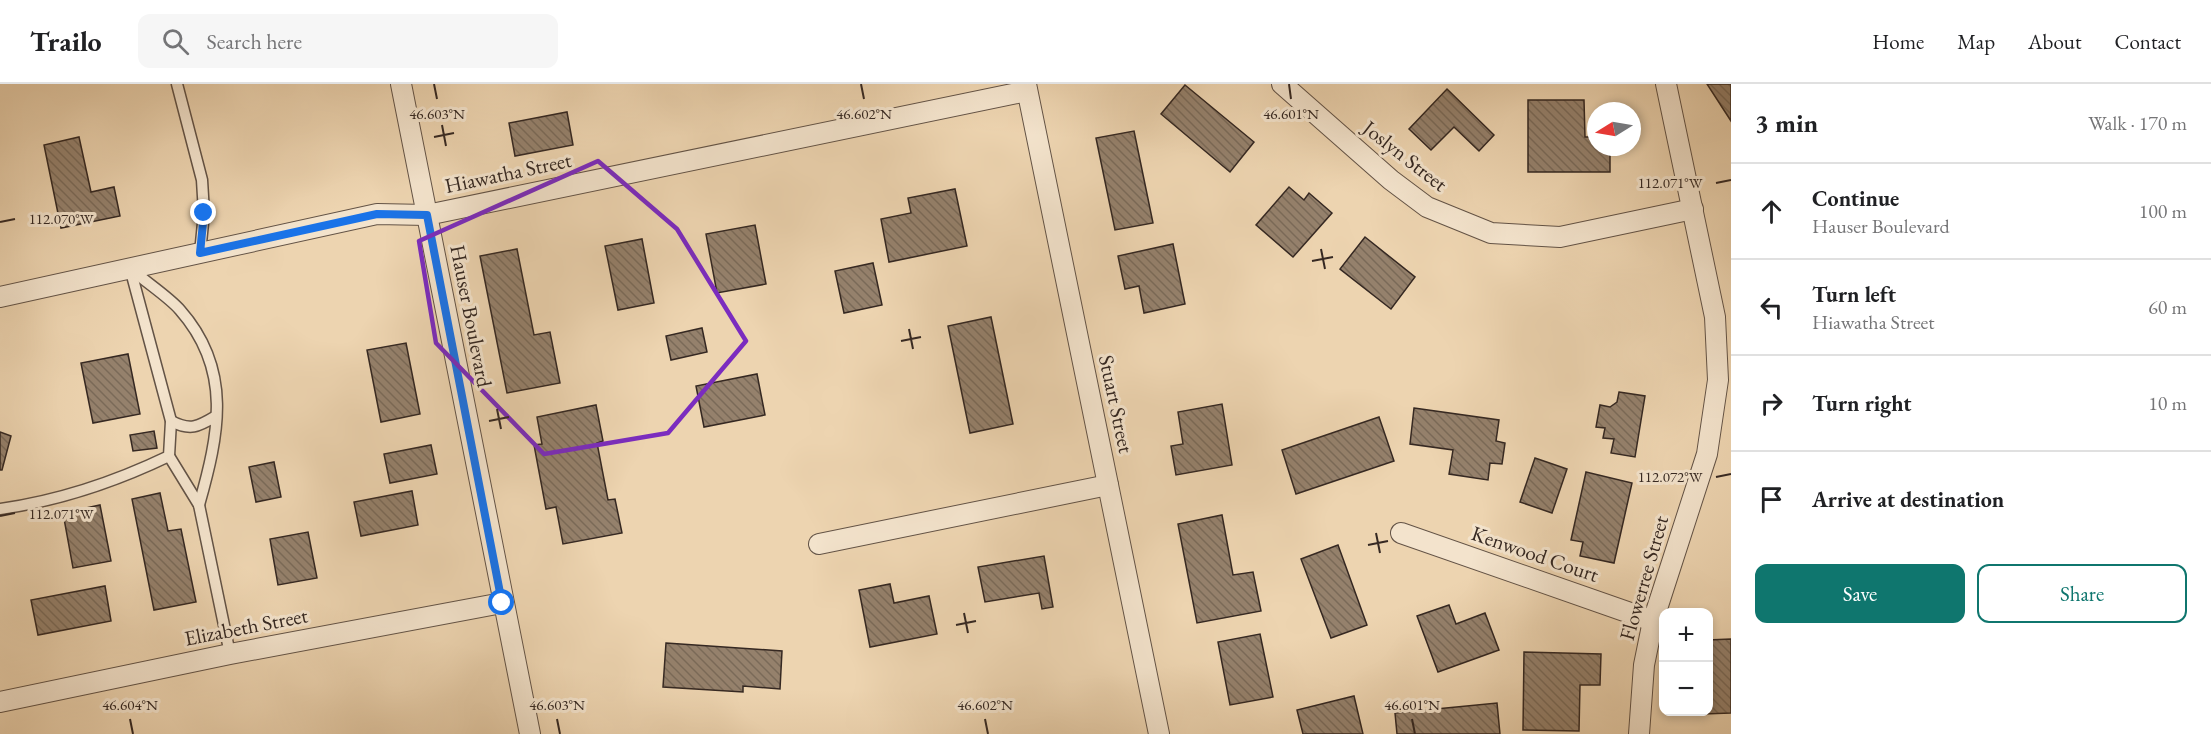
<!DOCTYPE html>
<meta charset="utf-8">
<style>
body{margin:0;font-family:"EB Garamond",serif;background:#f6f6f6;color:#202124}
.controls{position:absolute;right:18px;bottom:18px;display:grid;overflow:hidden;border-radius:12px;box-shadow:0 3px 9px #0003}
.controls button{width:54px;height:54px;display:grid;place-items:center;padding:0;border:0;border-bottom:2px solid #e0e0e0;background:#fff;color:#202124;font:30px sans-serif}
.compass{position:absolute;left:1587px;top:18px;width:54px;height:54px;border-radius:50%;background:#fff;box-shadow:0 3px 9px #0003;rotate:259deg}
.stop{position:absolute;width:18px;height:18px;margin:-14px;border:4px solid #1a73e8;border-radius:50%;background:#fff}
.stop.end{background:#1a73e8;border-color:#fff;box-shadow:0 2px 6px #0008}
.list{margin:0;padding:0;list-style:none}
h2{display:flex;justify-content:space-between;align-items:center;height:78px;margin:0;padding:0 24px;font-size:26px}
h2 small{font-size:20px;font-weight:400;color:#757577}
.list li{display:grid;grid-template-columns:39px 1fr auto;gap:18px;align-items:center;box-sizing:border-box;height:96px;padding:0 24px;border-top:2px solid #e0e0e0}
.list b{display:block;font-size:22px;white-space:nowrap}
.list p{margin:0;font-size:20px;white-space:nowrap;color:#757577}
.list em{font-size:20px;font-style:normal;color:#757577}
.actions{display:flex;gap:12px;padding:18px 24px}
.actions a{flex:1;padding:14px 0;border:2px solid #0f766e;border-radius:12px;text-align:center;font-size:21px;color:#0f766e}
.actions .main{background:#0f766e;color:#fff}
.icon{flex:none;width:33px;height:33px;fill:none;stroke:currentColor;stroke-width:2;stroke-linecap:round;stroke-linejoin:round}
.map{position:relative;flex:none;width:1731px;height:650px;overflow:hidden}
header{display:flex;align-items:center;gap:36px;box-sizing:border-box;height:84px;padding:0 30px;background:#fff;border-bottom:2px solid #e0e0e0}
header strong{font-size:28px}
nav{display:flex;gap:33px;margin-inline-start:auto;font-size:21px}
.search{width:420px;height:54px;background:#f6f6f6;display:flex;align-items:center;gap:15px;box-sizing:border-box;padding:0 21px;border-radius:12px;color:#757577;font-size:22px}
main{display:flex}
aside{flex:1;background:#fff}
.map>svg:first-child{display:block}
.building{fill:url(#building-back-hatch);stroke:#352822;stroke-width:1.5}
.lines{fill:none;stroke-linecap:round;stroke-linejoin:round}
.lane-casing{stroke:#635346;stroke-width:13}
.street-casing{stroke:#635346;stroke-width:22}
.lane{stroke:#f3e3cc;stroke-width:10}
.street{stroke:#f3e3cc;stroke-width:20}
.route{stroke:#1a73e8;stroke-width:8}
.marked{fill:none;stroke:#7b2cbf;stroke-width:4.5;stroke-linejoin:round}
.ticks{fill:none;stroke:#352822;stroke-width:2}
.labels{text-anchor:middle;stroke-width:6;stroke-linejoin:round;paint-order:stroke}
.street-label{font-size:21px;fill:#352822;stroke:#f3e3cc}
.ticks-label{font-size:15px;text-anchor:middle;fill:#352822;stroke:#f3e3cc;stroke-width:6;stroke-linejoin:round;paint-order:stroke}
</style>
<header>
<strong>Trailo</strong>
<div class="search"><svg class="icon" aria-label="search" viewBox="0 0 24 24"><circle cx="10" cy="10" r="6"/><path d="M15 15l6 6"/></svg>Search here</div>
<nav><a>Home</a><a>Map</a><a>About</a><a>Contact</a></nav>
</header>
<main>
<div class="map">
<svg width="1731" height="650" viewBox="0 0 1731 650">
<defs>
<pattern id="building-back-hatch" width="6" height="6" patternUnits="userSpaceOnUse" patternTransform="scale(1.5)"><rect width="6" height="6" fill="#95816c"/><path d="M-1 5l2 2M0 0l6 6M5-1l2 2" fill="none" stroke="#7a6a58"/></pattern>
</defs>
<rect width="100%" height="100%" fill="#edd4b0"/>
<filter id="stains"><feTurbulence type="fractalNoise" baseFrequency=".00333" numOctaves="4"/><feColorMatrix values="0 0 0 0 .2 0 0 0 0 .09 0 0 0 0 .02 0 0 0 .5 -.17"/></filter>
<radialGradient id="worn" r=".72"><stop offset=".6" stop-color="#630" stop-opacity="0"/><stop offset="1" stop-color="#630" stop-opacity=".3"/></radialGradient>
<g class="building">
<polygon points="1707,0 1731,0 1731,37"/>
<polygon points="1185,1 1254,58 1230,88 1161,30"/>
<polygon points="1447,5 1494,51 1479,67 1454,43 1431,66 1409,45"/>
<polygon points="1528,16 1584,16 1585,53 1596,53 1596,63 1610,63 1610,88 1528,88"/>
<polygon points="567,28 573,61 515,72 509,39"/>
<polygon points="1134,47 1153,139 1115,146 1096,54"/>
<polygon points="79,53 91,108 114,103 120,132 61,144 44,61"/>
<polygon points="1289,103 1304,116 1309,109 1332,129 1293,173 1256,141"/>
<polygon points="955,105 967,162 889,178 881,135 911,129 908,114"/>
<polygon points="755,141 766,200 717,209 706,150"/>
<polygon points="1365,153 1415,193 1391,225 1340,185"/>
<polygon points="642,155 654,219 618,226 605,162"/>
<polygon points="1173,160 1185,220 1144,229 1139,202 1125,205 1118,172"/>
<polygon points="517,165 534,251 550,248 560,299 507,309 480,172"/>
<polygon points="873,179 882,221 844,229 835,187"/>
<polygon points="991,233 1013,340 970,349 948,242"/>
<polygon points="702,244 707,268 671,276 666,252"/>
<polygon points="406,259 420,330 381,338 367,266"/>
<polygon points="128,270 140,330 93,339 81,279"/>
<polygon points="757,290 765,331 704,343 696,302"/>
<polygon points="1619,308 1645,312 1635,373 1611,369 1614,355 1603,354 1605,344 1596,343 1600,321 1610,323 1617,318"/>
<polygon points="1222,320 1232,381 1176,391 1171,362 1183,360 1178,328"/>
<polygon points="596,321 603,357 597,359 608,416 615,415 622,449 563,460 556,423 546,425 534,361 542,360 537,333"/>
<polygon points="1414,324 1499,336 1496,357 1505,359 1502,380 1490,379 1488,396 1449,390 1453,366 1410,360"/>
<polygon points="1379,333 1394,377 1296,410 1282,366"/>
<polygon points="154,347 157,364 133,367 130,351"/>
<polygon points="0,348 11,352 2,386 0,386"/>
<polygon points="431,361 437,390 390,399 384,370"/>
<polygon points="1535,374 1567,385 1552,429 1520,418"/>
<polygon points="274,378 281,413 256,418 249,383"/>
<polygon points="1586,388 1632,399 1614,479 1580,472 1583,458 1571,456"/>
<polygon points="412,407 418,441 361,452 354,418"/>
<polygon points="160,409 168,447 181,445 196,518 154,526 132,415"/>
<polygon points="100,421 111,477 73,484 63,429"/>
<polygon points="1222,431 1233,491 1253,488 1261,527 1197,539 1178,440"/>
<polygon points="308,448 317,494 278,501 270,455"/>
<polygon points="1338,461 1367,541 1331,554 1301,475"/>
<polygon points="1044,472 1053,523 1042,525 1039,509 985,518 978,483"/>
<polygon points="890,500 894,519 929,512 937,550 870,563 859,506"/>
<polygon points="105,502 111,537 38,551 31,516"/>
<polygon points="1449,521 1456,540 1485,529 1499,566 1438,588 1417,532"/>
<polygon points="1260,550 1273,613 1230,621 1218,558"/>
<polygon points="1731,555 1731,629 1705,630 1708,628 1708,556"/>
<polygon points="666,559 782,567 780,605 743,602 743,608 663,603"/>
<polygon points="1524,568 1601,570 1600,601 1580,601 1579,647 1523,646"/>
<polygon points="1354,612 1363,650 1303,650 1297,626"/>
<polygon points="1497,619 1500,650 1397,650 1395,629"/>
</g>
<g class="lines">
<defs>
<g id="lane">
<polyline points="177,0 202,96 204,129 200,169"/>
<path d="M 130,184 C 144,197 169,213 180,226 C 233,286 219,350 199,421"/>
<path d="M 171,337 C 190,347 198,343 216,332"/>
<polyline points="169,372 199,421 230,570"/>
<path d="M 0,425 C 57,417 117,397 169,372 L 171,337 L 130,184"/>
</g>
<g id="street">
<polyline points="401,0 530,650"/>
<polyline points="1026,0 1159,650"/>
<polyline points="1282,0 1391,96 1427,123 1491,149 1560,153 1693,125"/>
<polyline points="0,213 377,130 427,131 1027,7"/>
<polyline points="1401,449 1653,537"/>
<polyline points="819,460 1108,401"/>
<polyline points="0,618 230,570 502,519"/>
<polyline points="1639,650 1644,581 1653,537 1707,370 1718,296 1715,233 1666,0"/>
</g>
</defs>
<use href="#lane" class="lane-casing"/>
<use href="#street" class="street-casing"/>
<use href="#lane" class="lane"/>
<use href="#street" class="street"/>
</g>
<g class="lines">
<polyline class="route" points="204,129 200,169 377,130 427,131 502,519"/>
</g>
<path class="marked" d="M 598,77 L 677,145 L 746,257 L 668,349 L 544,370 L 436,259 L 419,157 Z"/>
<path class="ticks" d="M 434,0 L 437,15M 861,0 L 864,15M 1289,0 L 1291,15M 442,41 L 446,62M 434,53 L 454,49M 1716,99 L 1731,96M 0,138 L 15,135M 1321,165 L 1325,185M 1312,177 L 1333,173M 909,245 L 913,265M 901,257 L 921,253M 497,325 L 501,345M 489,337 L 509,333M 1716,393 L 1731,390M 0,432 L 15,429M 1376,449 L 1380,469M 1368,461 L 1388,457M 964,529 L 968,549M 956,541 L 976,537M 130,635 L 133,650M 557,635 L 560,650M 985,635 L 988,650M 1412,635 L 1415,650"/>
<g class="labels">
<g class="street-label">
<text transform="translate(1405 72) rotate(38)" y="7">Joslyn Street</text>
<text transform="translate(508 89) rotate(-12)" y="7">Hiawatha Street</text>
<text transform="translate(471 232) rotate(79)" y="7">Hauser Boulevard</text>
<text transform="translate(1116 320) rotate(78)" y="7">Stuart Street</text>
<text transform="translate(1535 470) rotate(19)" y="7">Kenwood Court</text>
<text transform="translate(1644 494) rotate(-74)" y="7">Flowerree Street</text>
<text transform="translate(246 543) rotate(-11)" y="7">Elizabeth Street</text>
</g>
</g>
<g class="ticks-label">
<text x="437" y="35">46.603°N</text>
<text x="864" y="35">46.602°N</text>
<text x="1291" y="35">46.601°N</text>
<text x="1670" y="104">112.071°W</text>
<text x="61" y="140">112.070°W</text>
<text x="1670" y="398">112.072°W</text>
<text x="61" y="435">112.071°W</text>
<text x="130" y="626">46.604°N</text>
<text x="557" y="626">46.603°N</text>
<text x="985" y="626">46.602°N</text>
<text x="1412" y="626">46.601°N</text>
</g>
<rect width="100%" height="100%" filter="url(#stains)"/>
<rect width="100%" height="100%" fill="url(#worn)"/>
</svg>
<div class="controls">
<button>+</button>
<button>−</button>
</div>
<svg class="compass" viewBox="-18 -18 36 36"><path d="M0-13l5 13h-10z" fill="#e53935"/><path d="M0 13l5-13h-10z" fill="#757577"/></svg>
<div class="stop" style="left:502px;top:519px"></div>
<div class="stop end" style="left:204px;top:129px"></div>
</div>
<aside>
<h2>3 min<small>Walk · 170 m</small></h2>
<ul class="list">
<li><svg class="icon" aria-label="ahead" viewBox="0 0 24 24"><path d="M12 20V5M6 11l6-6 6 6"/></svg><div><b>Continue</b><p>Hauser Boulevard</p></div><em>100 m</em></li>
<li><svg class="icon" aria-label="left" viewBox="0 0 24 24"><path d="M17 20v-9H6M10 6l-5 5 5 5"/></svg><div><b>Turn left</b><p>Hiawatha Street</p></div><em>60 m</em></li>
<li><svg class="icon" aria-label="right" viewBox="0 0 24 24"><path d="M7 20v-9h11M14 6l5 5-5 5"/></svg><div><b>Turn right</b></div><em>10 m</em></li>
<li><svg class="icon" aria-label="arrive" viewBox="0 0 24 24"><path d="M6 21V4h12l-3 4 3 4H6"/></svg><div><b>Arrive at destination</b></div></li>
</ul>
<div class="actions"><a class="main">Save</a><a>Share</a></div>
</aside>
</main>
